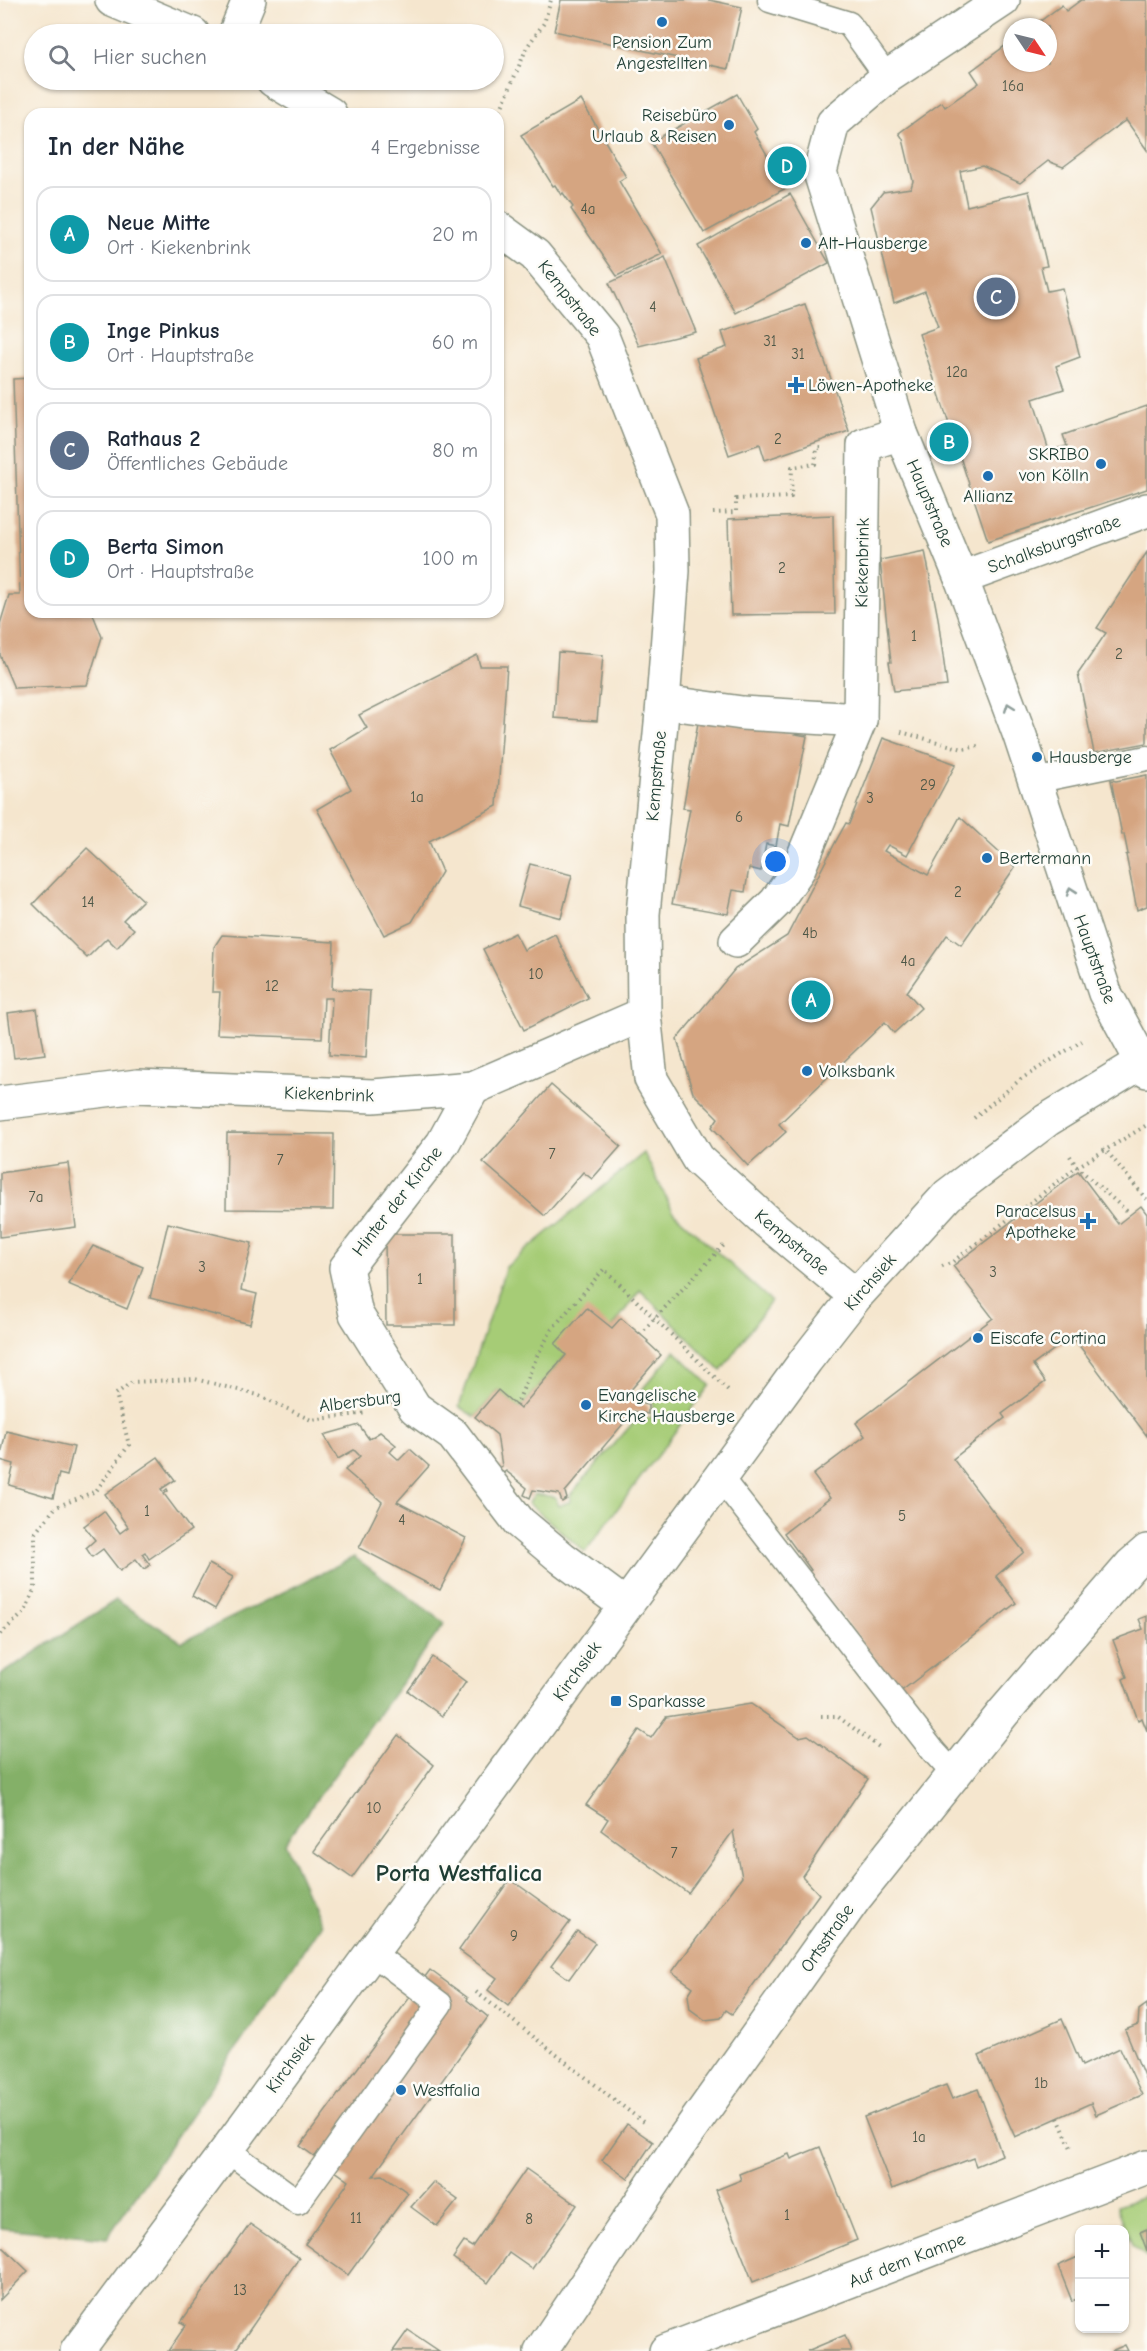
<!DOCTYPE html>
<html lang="de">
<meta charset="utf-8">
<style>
body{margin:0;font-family:"Comic Neue",sans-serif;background:#f2f2f3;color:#1f2937}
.controls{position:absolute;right:18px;bottom:18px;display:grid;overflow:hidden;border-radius:12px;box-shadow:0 2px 4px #0004}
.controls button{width:54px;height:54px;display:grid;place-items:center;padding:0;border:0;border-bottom:2px solid #e0e1e3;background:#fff;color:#1f2937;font:30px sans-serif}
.compass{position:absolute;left:1003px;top:18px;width:54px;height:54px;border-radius:50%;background:#fff;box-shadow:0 2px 4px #0004;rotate:125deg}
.you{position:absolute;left:776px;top:862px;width:21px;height:21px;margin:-15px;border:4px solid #fff;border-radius:50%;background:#1a73e8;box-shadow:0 0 0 9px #1a73e833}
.badge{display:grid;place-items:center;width:39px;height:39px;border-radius:50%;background:#1f6fb2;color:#fff;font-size:20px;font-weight:700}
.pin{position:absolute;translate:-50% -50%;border:3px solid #fff;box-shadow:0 2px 6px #0006}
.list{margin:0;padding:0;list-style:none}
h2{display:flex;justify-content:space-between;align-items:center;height:78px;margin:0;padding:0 24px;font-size:26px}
h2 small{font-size:20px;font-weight:400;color:#747a83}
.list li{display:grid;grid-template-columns:39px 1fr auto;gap:18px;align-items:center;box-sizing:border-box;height:96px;margin:0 12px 12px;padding:0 12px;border:2px solid #e0e1e3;border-radius:18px}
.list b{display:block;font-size:22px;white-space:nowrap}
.list p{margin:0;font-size:20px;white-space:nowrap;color:#747a83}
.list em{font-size:20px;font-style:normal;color:#747a83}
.icon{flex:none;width:33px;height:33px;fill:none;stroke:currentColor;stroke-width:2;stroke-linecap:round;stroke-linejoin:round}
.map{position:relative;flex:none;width:1147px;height:2351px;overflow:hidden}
.search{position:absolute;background:#fff;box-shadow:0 2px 4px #0004;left:24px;top:24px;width:480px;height:66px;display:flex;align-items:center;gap:15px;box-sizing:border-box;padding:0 21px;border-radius:33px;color:#747a83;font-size:22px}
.panel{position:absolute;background:#fff;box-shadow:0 2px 4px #0004;left:24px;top:108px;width:480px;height:510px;border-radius:18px}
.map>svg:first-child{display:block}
.green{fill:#a6cc76;stroke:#628455;stroke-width:1.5}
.forest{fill:#84b067;stroke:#52764e;stroke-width:1.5}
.building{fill:#d5a581}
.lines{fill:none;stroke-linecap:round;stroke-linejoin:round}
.lane-casing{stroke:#8a9281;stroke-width:27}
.street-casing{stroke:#8a9281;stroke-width:36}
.secondary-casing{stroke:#8a9281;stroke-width:36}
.path{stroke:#8a9281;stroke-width:4;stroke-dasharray:1.5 4.5;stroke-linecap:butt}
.lane{stroke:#fff;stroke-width:24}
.street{stroke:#fff;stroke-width:33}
.secondary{stroke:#fff;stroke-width:33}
.oneway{stroke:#8f9e9a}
.poi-dot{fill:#1f6fb2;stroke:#fdfcf7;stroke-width:2}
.labels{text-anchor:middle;stroke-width:5;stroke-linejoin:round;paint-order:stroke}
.number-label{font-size:15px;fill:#4c5747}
.poi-label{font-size:18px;fill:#1f3d34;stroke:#fdfcf7;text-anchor:start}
.street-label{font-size:18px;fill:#1f3d34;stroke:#fdfcf7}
.district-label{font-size:24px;font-weight:bold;fill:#1f3d34;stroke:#fdfcf7}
</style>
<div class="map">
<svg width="1147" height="2351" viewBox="0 0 1147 2351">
<rect width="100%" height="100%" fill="#fdfcf7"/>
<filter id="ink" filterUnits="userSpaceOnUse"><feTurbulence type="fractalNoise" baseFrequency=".0167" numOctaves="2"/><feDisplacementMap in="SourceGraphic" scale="12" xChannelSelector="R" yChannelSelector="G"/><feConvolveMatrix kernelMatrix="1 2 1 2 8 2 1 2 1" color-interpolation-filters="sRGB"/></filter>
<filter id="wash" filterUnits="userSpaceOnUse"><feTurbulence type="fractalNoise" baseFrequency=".008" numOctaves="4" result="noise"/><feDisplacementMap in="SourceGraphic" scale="24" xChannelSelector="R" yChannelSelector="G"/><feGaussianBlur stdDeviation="1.35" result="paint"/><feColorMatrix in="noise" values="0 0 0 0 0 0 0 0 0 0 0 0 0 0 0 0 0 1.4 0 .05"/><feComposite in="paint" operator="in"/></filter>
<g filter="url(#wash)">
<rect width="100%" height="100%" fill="#f5e6ce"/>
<g class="green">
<polygon points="644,1153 674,1213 771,1301 721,1371 640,1290 612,1328 566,1355 520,1409 498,1390 475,1417 459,1407 506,1267"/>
<polygon points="675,1351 710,1385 585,1552 528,1503 535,1494 555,1497 559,1506 571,1501 570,1495 638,1417 652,1418 653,1401 644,1400 638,1394"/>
<polygon points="1147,2196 1147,2229 1140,2232 1147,2251 1147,2257 1133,2247 1117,2206"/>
</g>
<polygon class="forest" points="354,1557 445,1623 285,1843 321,1925 107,2238 0,2228 0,1675 116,1600 182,1642"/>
<g id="blocks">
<g class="building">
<polygon points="561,0 709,0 742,7 728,69 554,31"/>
<polygon points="1081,0 1147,0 1147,150 1126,120 1063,167 1048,161 1020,183 982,166 960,171 967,206 1029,191 1047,266 1041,267 1047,291 1062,288 1080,357 1056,366 1064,389 1033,399 1049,451 1067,446 1063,435 1147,406 1147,489 988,541 919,334 938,327 925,291 894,303 871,207 883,192 911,188 913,181 903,139 899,133 942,102 945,107 979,83 971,71 1009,43 1012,46 1012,63 1048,63 1048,27 1037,27 1035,25 1062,5 1066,11"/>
<polygon points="737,94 757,129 754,132 786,188 704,233 651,142"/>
<polygon points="581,100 626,177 619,181 662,254 617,276 571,209 573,207 563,193 561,195 555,185 553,186 521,135"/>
<polygon points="790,194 829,263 736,313 698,246"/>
<polygon points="665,257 696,332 639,346 609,283"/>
<polygon points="805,304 849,431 765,460 760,444 729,455 696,358 727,347 722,332"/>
<polygon points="30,378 30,612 92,612 102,637 87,685 14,688 0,655 0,624 9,595 20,595 13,379"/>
<polygon points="833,515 835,614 731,615 728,519"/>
<polygon points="925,551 938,618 947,686 894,691 889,662 891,662 880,560"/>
<polygon points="1147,552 1147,743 1094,753 1078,674 1106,633 1097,628"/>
<polygon points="558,652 603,655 597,721 554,718"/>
<polygon points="477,655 480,666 507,666 497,806 429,841 442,872 412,922 384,935 317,809 351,789 330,750 367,728 359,715"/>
<polygon points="699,717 807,736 789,826 780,824 776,846 766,844 761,871 749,868 745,892 733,890 728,914 672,904 690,809 683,808"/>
<polygon points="883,738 956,764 907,855 888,845 884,851 928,875 960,817 1015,867 961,945 947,935 907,992 921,1008 894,1033 885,1022 779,1124 786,1132 748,1166 712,1127 718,1118 693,1093 677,1039 735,969 787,936 835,843 846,823 849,824"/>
<polygon points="1147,775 1147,906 1137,910 1126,855 1128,854 1124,834 1122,835 1111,780 1116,781"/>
<polygon points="87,848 143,900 123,920 134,929 117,948 107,938 87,958 33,904"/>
<polygon points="530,864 572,875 561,918 518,906"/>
<polygon points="515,933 524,950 555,934 588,998 524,1030 483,949"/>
<polygon points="222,935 334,942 332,989 370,991 366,1058 329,1055 332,998 324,998 322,1038 217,1034 220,992 212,992 214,947"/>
<polygon points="37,1009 45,1054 14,1058 8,1013"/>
<polygon points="551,1085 621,1146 592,1179 583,1172 545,1216 483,1162"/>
<polygon points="227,1133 334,1134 333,1210 226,1209"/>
<polygon points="68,1163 76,1227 0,1237 0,1173"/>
<polygon points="1078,1171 1118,1224 1141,1206 1147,1214 1147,1436 1072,1336 1033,1365 1045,1382 1002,1414 1005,1418 953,1459 1024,1552 996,1576 1016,1603 900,1692 807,1572 811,1570 784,1533 830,1498 813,1475 865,1436 856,1423 993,1318 953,1266"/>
<polygon points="168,1223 252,1243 241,1290 257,1294 250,1324 150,1298"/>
<polygon points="385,1234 455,1234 455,1325 386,1325"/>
<polygon points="93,1246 143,1267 127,1309 68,1284"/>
<polygon points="587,1308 612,1328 621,1318 648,1341 647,1342 661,1355 629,1392 643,1404 648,1405 648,1414 634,1411 565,1492 567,1499 562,1502 559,1494 533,1490 530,1498 524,1495 527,1488 506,1471 499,1476 495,1470 502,1466 497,1435 475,1417 498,1390 520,1409 566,1355 555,1344"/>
<polygon points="359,1425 369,1439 380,1432 396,1445 390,1452 399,1460 410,1449 429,1466 397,1502 466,1538 440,1590 359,1548 382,1502 345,1470 360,1456 354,1450 338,1459 324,1435"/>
<polygon points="6,1431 74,1447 67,1476 59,1474 53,1498 9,1485 14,1464 0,1460"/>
<polygon points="158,1457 175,1480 161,1489 163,1492 167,1489 168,1491 164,1494 191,1530 149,1559 145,1552 142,1554 150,1565 144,1569 136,1559 120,1571 103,1549 92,1557 86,1548 95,1540 84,1526 104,1511 120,1533 128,1527 105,1494"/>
<polygon points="209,1564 233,1577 215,1609 192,1596"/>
<polygon points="1147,1616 1147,1731 1142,1718 1138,1720 1123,1679 1127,1677 1113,1640 1143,1629 1139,1619"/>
<polygon points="432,1657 466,1682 442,1716 408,1691"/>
<polygon points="751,1704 799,1737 808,1735 868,1779 802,1876 819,1894 732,2014 726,2010 721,2018 705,2020 690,2009 688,1995 693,1987 672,1972 742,1877 733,1831 688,1893 601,1830 608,1819 586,1805 639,1730 651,1738 666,1717"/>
<polygon points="398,1735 434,1765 352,1878 314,1851"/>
<polygon points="510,1879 570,1922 508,2006 488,1990 497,1978 459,1950"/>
<polygon points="577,1931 595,1943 569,1979 551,1966"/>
<polygon points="430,1970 468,1998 467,2000 488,2017 373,2176 383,2175 408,2193 348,2275 305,2244 349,2181 300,2146"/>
<polygon points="1147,2004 1147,2083 1125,2030 1138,2025 1139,2010"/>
<polygon points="1062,2019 1082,2066 1120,2048 1142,2095 1096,2115 1091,2103 1015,2137 979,2056"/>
<polygon points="946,2085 952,2099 978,2089 1002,2155 976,2166 973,2158 892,2189 864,2117"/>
<polygon points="627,2124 653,2142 628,2179 602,2160"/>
<polygon points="820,2147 857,2240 753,2282 716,2190 741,2180 739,2174 789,2154 791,2159"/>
<polygon points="526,2169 577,2205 532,2269 509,2253 488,2283 453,2258 464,2242 472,2247"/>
<polygon points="433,2182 458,2200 437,2226 411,2207"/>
<polygon points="250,2224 299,2258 235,2351 168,2351 186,2325 181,2322"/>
<polygon points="1147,2229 1147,2251 1140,2232"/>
<polygon points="0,2247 4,2248 28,2271 0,2300"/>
<polygon points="1080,2256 1080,2298 1072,2301 1058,2266"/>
<polygon points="408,2330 439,2351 393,2351"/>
<polygon points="845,2335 851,2351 807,2351"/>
<polygon points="1125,2345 1128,2351 1111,2351"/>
</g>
</g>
</g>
<g filter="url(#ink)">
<use href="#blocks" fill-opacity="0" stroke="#8a9281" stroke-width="1.5"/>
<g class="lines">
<defs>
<g id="lane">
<polyline points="770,0 849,24 887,77"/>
<polyline points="1034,781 1147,758"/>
<polyline points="720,1477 934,1752 954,1774"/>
<polyline points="227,2150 298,2202 440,2004 371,1952"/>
</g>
<g id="street">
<polyline points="112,0 193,34"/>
<polyline points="1003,0 887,77 833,123 820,172 901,433 961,578 1020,736 1105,993 1147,1071"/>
<polyline points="235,34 249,0"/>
<polyline points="273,80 330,114"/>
<polyline points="498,228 535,255 602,336 672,514 673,571 663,702 643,914 644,1014 651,1079 698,1159 767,1222 856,1296"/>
<polyline points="961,578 1147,510"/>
<polyline points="663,702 742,713 860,720"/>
<polyline points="736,941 776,902 798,870 860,720 864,445 901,433"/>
<polyline points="473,1088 443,1143 346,1268 356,1314 415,1408 453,1435 519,1522 562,1558 625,1605"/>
<polyline points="0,1103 138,1086 373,1096 473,1088 644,1014"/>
<polyline points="541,2351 677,2148 855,1898 1004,1712 1131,1565 1147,1551"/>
<polyline points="666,2351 1147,2167"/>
</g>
<polyline id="secondary" points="77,2351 227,2150 806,1360 856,1296 948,1195 1047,1120 1147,1059"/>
</defs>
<use href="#lane" class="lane-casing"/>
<use href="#street" class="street-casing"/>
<use href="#secondary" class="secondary-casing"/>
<g class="path">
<polyline points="498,116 527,47 544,23 551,0"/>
<polyline points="713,513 736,512 736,499 791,497 792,467 815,464 817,448 821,448"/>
<polyline points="901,732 963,749 978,746"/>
<polyline points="974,1118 1021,1079 1082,1041"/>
<polyline points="1103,1150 1105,1149 1147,1200"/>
<polyline points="1070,1156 1077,1167 1130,1214"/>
<polyline points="942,1266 951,1263 1077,1167 1147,1125"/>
<polyline points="640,1334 726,1243"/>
<polyline points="516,1406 537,1356 552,1329 604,1269 730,1392"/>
<polyline points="0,1634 25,1612 35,1587 35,1533 56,1507 96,1491 129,1445 116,1394 132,1382 195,1379 258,1395 311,1420 367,1413"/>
<polyline points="821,1716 837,1716 879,1747"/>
<polyline points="476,1992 643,2122"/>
<polyline points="1058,2118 1072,2150"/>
</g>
<use href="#lane" class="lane"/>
<use href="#street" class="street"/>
<use href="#secondary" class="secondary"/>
</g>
<defs><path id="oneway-chevron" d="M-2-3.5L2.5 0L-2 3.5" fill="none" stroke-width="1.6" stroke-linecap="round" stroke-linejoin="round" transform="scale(1.5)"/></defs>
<g class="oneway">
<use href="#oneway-chevron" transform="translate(1009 707) rotate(-110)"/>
<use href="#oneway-chevron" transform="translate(1071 891) rotate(-109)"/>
</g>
</g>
<g class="poi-dot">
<circle cx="662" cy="22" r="6"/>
<circle cx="729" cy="125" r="6"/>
<circle cx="806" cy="243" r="6"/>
<path d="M793 376h6v6h6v6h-6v6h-6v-6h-6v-6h6z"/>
<circle cx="1101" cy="464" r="6"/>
<circle cx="988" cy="476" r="6"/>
<circle cx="1037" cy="757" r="6"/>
<circle cx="987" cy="858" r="6"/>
<circle cx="807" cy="1071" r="6"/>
<path d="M1085 1212h6v6h6v6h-6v6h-6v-6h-6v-6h6z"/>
<circle cx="978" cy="1338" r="6"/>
<circle cx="586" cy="1405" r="6"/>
<rect x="610" y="1695" width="12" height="12" rx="3"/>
<circle cx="401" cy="2090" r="6"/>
</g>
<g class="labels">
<g class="number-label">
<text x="1013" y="91">16a</text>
<text x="588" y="214">4a</text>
<text x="653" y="312">4</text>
<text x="770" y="346">31</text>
<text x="798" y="359">31</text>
<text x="957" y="377">12a</text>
<text x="778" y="444">2</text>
<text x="782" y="573">2</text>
<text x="914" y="641">1</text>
<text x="1119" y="659">2</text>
<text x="928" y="790">29</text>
<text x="417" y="802">1a</text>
<text x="870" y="803">3</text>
<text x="739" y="822">6</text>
<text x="958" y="897">2</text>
<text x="88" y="907">14</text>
<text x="810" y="938">4b</text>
<text x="908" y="966">4a</text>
<text x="536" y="979">10</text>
<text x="272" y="991">12</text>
<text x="552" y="1159">7</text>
<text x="280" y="1165">7</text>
<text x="36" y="1202">7a</text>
<text x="202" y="1272">3</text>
<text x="993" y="1277">3</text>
<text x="420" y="1284">1</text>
<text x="147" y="1516">1</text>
<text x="902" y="1521">5</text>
<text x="402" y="1525">4</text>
<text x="374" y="1813">10</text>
<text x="674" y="1858">7</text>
<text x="514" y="1941">9</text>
<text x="1041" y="2088">1b</text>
<text x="919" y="2142">1a</text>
<text x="787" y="2220">1</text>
<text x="356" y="2223">11</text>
<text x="529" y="2224">8</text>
<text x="240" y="2295">13</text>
</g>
<g class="poi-label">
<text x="662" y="48" text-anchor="middle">Pension Zum<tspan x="662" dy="21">Angestellten</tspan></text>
<text x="717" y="121" text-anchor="end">Reisebüro<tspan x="717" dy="21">Urlaub &amp; Reisen</tspan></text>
<text x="818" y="249">Alt-Hausberge</text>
<text x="808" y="391">Löwen-Apotheke</text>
<text x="1089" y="460" text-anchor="end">SKRIBO<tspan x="1089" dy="21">von Kölln</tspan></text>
<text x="988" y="502" text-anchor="middle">Allianz</text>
<text x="1049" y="763">Hausberge</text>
<text x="999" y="864">Bertermann</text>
<text x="819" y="1077">Volksbank</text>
<text x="1076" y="1217" text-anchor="end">Paracelsus<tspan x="1076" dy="21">Apotheke</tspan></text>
<text x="990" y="1344">Eiscafe Cortina</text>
<text x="598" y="1401">Evangelische<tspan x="598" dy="21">Kirche Hausberge</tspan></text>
<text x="628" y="1707">Sparkasse</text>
<text x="413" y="2096">Westfalia</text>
</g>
<g class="street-label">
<text transform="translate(570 298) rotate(52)" y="6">Kempstraße</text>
<text transform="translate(930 503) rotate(67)" y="6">Hauptstraße</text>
<text transform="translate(1054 544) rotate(-20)" y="6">Schalksburgstraße</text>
<text transform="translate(862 563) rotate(-89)" y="6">Kiekenbrink</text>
<text transform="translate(656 776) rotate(-85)" y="6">Kempstraße</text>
<text transform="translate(1095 959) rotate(70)" y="6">Hauptstraße</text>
<text transform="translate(329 1094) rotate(2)" y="6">Kiekenbrink</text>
<text transform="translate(397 1201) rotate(-52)" y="6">Hinter der Kirche</text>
<text transform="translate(792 1242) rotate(40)" y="6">Kempstraße</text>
<text transform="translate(870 1282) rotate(-49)" y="6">Kirchsiek</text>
<text transform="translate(360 1401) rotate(-7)" y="6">Albersburg</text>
<text transform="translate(577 1671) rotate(-54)" y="6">Kirchsiek</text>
<text transform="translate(827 1938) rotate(-55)" y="6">Ortsstraße</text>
<text transform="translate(290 2063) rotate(-54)" y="6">Kirchsiek</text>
<text transform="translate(907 2260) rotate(-21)" y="6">Auf dem Kampe</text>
</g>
<g class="district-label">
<text x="459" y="1881">Porta Westfalica</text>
</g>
</g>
</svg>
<div class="controls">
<button>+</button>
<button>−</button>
</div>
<svg class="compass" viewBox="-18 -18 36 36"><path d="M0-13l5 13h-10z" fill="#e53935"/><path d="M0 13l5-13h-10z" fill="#747a83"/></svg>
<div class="you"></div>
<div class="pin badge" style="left:811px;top:1000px;background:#0f9aa8">A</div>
<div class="pin badge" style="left:949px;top:442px;background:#0f9aa8">B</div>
<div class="pin badge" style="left:996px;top:297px;background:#5c6f8a">C</div>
<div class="pin badge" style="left:787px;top:166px;background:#0f9aa8">D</div>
<div class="search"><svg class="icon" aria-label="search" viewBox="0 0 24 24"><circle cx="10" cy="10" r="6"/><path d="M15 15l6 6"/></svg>Hier suchen</div>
<section class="panel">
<h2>In der Nähe<small>4 Ergebnisse</small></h2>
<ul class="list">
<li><span class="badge" style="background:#0f9aa8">A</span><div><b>Neue Mitte</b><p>Ort · Kiekenbrink</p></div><em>20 m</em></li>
<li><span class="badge" style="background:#0f9aa8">B</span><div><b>Inge Pinkus</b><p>Ort · Hauptstraße</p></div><em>60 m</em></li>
<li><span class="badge" style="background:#5c6f8a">C</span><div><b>Rathaus 2</b><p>Öffentliches Gebäude</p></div><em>80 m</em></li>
<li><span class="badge" style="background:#0f9aa8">D</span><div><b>Berta Simon</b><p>Ort · Hauptstraße</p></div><em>100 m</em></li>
</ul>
</section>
</div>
